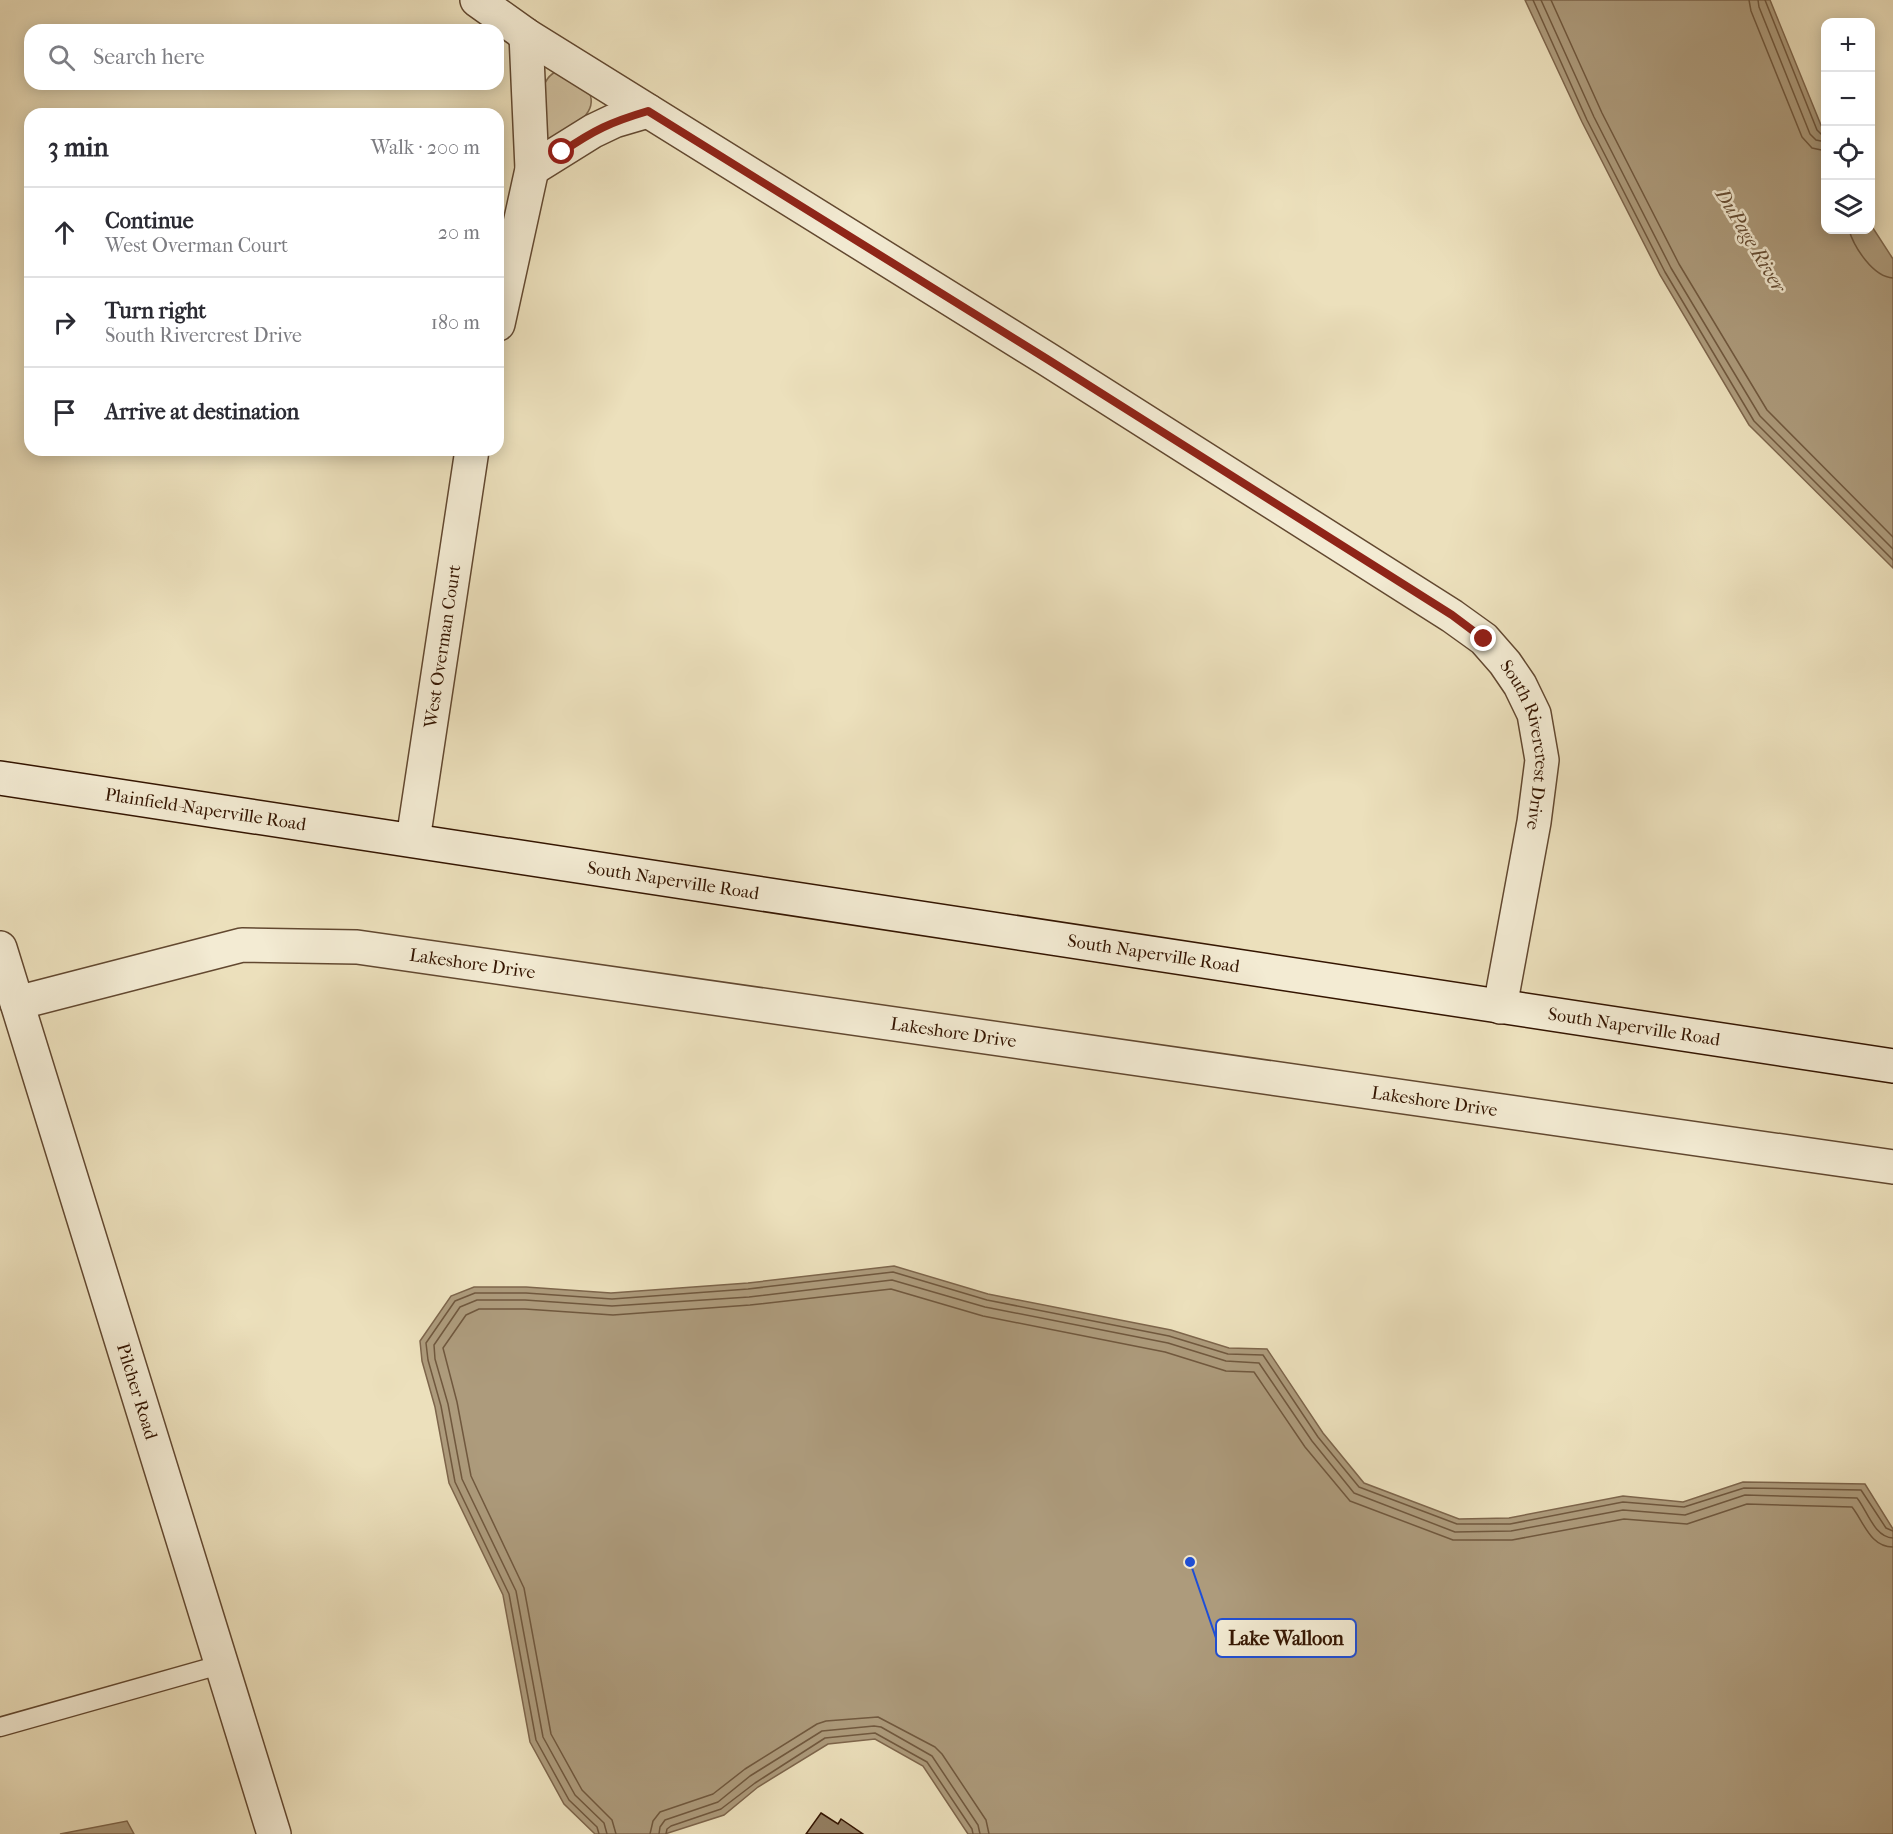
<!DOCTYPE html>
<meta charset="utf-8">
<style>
body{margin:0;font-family:"IM FELL French Canon",serif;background:#f2f2f3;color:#2b2b33}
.controls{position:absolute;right:18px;top:18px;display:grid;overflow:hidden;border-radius:12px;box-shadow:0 3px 15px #0003}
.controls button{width:54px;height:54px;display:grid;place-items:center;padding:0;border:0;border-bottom:2px solid #e1e1e2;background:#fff;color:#2b2b33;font:30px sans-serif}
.stop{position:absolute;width:18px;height:18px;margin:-14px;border:4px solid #8f2418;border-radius:50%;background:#fff}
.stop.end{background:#8f2418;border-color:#fff;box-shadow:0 2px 6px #0008}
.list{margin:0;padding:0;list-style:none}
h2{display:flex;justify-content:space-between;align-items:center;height:78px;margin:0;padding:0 24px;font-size:26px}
h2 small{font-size:20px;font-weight:400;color:#7c7c81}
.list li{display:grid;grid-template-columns:39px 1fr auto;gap:18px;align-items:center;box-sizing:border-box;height:90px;padding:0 24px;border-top:2px solid #e1e1e2}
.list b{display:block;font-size:22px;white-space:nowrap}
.list p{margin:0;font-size:20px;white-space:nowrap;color:#7c7c81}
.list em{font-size:20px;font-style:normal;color:#7c7c81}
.icon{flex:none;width:33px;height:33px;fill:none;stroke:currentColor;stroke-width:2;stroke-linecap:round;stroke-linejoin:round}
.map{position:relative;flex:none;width:1893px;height:1834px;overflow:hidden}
.search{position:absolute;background:#fff;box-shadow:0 3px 15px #0003;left:24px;top:24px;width:480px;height:66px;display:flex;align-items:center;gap:15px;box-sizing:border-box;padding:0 21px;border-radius:18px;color:#7c7c81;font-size:22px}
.panel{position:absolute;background:#fff;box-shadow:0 3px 15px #0003;left:24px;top:108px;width:480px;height:348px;border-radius:18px}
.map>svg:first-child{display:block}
.green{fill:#cdbd9c;stroke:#80694e;stroke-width:1.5}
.water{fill:#ad9b7c;stroke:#7d654b;stroke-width:1.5}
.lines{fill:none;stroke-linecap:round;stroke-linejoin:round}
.shore{stroke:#70583e;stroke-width:1.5}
.building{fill:#947f62;stroke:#341501;stroke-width:1.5}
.service-casing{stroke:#624830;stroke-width:21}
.minor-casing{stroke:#624830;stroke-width:36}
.tertiary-casing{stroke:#624830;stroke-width:36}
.secondary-casing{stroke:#341501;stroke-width:36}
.service{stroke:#f3ebd3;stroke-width:18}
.minor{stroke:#f3ebd3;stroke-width:33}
.tertiary{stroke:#f3ebd3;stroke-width:33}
.secondary{stroke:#f3ebd3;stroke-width:33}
.route{stroke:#8f2418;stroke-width:8}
.labels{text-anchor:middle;stroke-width:5;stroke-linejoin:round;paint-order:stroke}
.street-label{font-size:18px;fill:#341501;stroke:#f3ebd3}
.water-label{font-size:20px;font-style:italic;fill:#644b32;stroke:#f3ebd3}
.leader{fill:none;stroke:#1d4ed8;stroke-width:2}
.callout-dot{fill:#1d4ed8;stroke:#f3ebd3;stroke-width:2}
.callout{fill:#f3ebd3;stroke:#1d4ed8;stroke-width:2}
.callout-label{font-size:20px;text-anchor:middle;font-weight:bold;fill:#341501}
</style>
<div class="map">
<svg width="1893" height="1834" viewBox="0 0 1893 1834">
<rect width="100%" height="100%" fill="#ece0bc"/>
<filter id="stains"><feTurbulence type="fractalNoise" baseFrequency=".00333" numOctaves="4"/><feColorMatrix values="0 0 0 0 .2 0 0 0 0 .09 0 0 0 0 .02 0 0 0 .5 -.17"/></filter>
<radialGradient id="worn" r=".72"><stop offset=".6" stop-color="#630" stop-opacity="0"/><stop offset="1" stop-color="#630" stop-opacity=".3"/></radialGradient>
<path class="green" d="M 555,72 L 589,92 C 601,117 562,132 545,143 C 543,121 533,85 555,72 Z"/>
<g class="water">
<polygon points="1525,0 1770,0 1825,135 1826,230 1870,230 1871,225 1893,259 1893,568 1749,425 1660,275 1582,122"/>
<polygon points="894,1266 988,1294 1171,1330 1229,1348 1267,1349 1323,1433 1364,1483 1459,1519 1509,1518 1623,1496 1683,1502 1743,1482 1865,1484 1893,1529 1893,1834 968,1834 923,1766 875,1739 828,1744 758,1787 724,1815 665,1834 595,1834 564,1804 530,1742 503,1595 449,1483 435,1407 422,1361 420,1341 451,1296 474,1287 526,1287 611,1293 748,1283"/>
<polygon points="127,1821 134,1834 60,1834"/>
</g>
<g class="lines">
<g class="shore">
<polyline points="1533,0 1587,120 1665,272 1754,421 1893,560"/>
<polyline points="1541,0 1594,117 1671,268 1760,416 1893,549"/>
<polyline points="1551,0 1602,113 1679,264 1767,410 1893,537"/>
<polyline points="1749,0 1751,11 1802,137 1812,148 1826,151"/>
<polyline points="1758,0 1759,7 1810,134 1816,140 1826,142"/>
<polyline points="1765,0 1817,130 1821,134 1826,134"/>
<path d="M 1849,230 C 1854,247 1873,277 1893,278"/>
<polyline points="599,1834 597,1827 569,1800 536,1740 509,1594 455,1482 441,1406 428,1360 426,1343 455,1301 475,1293 526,1293 612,1299 748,1289 893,1272 987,1300 1169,1336 1228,1354 1263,1355 1318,1437 1359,1487 1457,1524 1510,1524 1623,1502 1684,1507 1744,1488 1861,1490 1886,1528 1893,1531"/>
<path d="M 607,1834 L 604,1823 L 575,1795 L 543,1737 L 516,1591 L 462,1479 L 448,1404 L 435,1359 L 434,1345 L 460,1307 L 477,1300 L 525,1300 L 612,1306 L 749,1297 L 892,1280 L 985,1307 L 1168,1343 L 1226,1361 L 1259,1363 L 1312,1441 L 1354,1493 L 1455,1532 L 1511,1531 L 1623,1510 L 1685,1515 L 1745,1495 L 1857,1498 C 1867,1510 1874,1537 1893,1538"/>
<path d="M 616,1834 L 612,1820 L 582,1790 L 551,1734 L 524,1588 L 471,1476 L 457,1402 L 443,1348 L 466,1315 L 479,1309 L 525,1309 L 613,1315 L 750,1305 L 891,1289 L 983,1316 L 1165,1352 L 1226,1371 L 1254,1372 L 1305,1447 L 1350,1501 L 1453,1540 L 1512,1540 L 1624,1519 L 1687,1524 L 1747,1504 L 1852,1507 C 1864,1522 1870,1547 1893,1547"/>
<polyline points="650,1834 653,1821 660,1812 713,1794 745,1769 817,1724 826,1721 878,1717 935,1747 942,1754 986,1820 989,1834"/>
<polyline points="659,1834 660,1827 665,1820 718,1802 750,1776 822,1731 874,1726 881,1727 932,1756 978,1825 980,1834"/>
<polyline points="666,1834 667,1829 671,1826 721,1809 755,1783 825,1738 875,1733 927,1762 972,1829 973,1834"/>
</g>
</g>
<polygon class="building" points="821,1813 838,1824 841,1819 863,1834 806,1834"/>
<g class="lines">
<defs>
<polyline id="service" points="0,1727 223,1664"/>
<g id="minor">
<path id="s1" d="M 477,0 L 526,35 L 1047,359 L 1452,616 L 1484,639 L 1505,663 L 1520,685 L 1534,714 L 1542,760 L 1534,822 L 1500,1007"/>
<polyline points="532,169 593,131 614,121 648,111"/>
<polyline points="498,324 532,169 526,35"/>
<path id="s2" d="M 413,840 L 472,450"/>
<path id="s3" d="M 17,1003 L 242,945 L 357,947 L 1893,1167"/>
</g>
<g id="tertiary">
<path id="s4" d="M 0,948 L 274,1834"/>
</g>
<g id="secondary">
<path id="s5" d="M 0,778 L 1893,1066"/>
</g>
</defs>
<use href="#service" class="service-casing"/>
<use href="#minor" class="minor-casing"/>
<use href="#tertiary" class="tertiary-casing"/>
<use href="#secondary" class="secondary-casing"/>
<use href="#service" class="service"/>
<use href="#minor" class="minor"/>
<use href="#tertiary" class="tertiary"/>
<use href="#secondary" class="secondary"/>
</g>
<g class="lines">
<path class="route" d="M 562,152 C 594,130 611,122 648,111 L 1047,359 L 1452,615 L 1484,639"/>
</g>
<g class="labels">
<g class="street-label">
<text dy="6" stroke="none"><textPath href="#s2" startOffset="196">West Overman Court</textPath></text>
<text dy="6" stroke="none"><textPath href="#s1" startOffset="1312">South Rivercrest Drive</textPath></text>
<text dy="6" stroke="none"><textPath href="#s5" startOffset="208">Plainfield-Naperville Road</textPath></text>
<text dy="6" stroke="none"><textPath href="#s5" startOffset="681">South Naperville Road</textPath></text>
<text dy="6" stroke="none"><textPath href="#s5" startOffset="1167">South Naperville Road</textPath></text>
<text dy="6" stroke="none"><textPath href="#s3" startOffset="464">Lakeshore Drive</textPath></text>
<text dy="6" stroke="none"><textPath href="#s5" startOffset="1653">South Naperville Road</textPath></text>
<text dy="6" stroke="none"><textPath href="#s3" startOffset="950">Lakeshore Drive</textPath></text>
<text dy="6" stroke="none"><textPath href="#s3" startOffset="1436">Lakeshore Drive</textPath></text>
<text dy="6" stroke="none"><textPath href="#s4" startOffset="464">Pilcher Road</textPath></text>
</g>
<g class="water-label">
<text transform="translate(1751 240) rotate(59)" y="7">DuPage River</text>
</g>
</g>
<path class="leader" d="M1190 1562L1216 1638"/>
<circle class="callout-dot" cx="1190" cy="1562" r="6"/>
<rect class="callout" x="1216" y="1619" width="140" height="38" rx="6"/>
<g class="callout-label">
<text x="1286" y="1645">Lake Walloon</text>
</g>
<rect width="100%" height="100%" filter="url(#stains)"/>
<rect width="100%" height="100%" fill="url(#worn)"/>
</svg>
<div class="controls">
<button>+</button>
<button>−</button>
<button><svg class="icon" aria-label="locate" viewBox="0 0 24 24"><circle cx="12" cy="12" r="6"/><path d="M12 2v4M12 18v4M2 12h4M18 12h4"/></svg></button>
<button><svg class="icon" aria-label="layers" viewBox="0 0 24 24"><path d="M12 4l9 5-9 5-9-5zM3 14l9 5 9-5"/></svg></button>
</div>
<div class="stop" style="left:562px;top:152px"></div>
<div class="stop end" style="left:1484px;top:639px"></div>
<div class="search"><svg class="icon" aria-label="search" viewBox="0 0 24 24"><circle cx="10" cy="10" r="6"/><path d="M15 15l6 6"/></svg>Search here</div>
<section class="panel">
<h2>3 min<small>Walk · 200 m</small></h2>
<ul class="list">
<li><svg class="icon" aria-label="ahead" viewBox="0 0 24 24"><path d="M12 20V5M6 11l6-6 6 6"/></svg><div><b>Continue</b><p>West Overman Court</p></div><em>20 m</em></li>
<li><svg class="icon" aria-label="right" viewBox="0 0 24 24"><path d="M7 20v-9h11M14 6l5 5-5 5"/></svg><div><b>Turn right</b><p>South Rivercrest Drive</p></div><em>180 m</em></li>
<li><svg class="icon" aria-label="arrive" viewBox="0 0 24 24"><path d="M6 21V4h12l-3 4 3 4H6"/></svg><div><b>Arrive at destination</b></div></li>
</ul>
</section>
</div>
